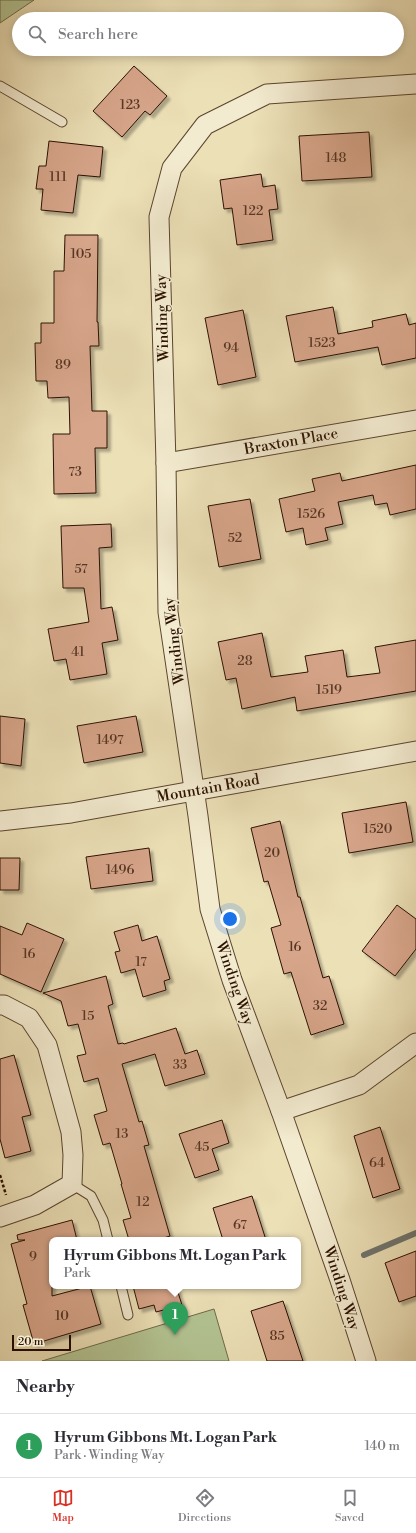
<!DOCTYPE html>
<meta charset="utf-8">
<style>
body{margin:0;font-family:"Libre Bodoni",serif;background:#f7f7f7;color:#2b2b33}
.scale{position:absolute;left:12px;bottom:10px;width:59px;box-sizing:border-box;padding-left:4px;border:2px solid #2b1101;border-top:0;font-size:11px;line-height:14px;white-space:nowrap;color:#2b1101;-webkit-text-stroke:3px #f3ebd0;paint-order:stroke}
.you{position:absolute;left:230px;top:919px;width:14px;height:14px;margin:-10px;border:3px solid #fff;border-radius:50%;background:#1a73e8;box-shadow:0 0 0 6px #1a73e833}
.badge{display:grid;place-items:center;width:26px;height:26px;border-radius:50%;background:#d93025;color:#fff;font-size:13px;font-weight:700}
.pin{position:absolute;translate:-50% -33px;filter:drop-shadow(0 1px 2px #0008)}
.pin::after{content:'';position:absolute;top:21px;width:14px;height:12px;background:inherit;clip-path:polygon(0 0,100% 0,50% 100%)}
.popup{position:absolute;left:49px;top:1237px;width:252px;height:52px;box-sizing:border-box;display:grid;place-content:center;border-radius:8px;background:#fff;filter:drop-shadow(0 1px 3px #0005);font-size:13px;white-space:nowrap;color:#7c7c81}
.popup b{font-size:15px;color:#2b2b33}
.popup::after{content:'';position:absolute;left:50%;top:100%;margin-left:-8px;border:8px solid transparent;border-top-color:#fff}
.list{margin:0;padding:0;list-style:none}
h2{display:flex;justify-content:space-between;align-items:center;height:52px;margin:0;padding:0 16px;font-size:17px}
h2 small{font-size:13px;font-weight:400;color:#7c7c81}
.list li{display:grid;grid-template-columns:26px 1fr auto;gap:12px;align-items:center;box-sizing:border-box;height:64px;padding:0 16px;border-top:1px solid #e1e1e2}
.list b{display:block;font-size:15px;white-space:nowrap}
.list p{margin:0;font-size:13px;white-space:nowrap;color:#7c7c81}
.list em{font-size:13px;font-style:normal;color:#7c7c81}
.icon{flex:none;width:22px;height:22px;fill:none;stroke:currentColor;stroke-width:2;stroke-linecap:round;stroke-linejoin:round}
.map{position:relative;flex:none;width:416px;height:1361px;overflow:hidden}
.search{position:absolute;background:#fff;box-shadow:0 2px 10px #0003;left:12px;right:12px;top:12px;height:44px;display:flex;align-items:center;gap:10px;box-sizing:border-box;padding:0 14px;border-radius:22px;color:#7c7c81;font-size:15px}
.sheet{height:116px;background:#fff}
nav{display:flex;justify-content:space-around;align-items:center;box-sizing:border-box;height:56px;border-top:1px solid #e1e1e2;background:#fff;font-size:11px;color:#7c7c81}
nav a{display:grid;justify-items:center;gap:2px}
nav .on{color:#d93025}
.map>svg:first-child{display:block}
.green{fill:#b3c392;stroke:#6f6a4a}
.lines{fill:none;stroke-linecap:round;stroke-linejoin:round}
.stream{stroke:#70766f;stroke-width:6}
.building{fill:#d7a58a;stroke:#2b1101;filter:url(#shadow)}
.service-casing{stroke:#5b452e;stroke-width:11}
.minor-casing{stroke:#5b452e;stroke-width:21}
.path{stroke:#2b1101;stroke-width:2.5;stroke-dasharray:3 2;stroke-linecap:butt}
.service{stroke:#f3ebd0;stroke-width:9}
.minor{stroke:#f3ebd0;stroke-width:19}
.labels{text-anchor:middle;stroke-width:3;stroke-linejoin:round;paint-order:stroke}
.number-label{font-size:13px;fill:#563623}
.street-label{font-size:15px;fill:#2b1101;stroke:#f3ebd0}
</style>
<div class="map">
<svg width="416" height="1361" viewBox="0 0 416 1361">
<defs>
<filter id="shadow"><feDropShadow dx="3.5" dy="3.5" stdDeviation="1" flood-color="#0004"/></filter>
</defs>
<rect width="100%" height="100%" fill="#ece0b7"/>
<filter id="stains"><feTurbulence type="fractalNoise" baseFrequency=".005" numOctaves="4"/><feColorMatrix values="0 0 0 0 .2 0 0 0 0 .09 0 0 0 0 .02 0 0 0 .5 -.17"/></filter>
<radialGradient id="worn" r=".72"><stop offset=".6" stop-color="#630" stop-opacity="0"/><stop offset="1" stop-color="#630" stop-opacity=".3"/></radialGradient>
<g class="green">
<polygon points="0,0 34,0 0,23"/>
<polygon points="214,1309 229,1361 42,1361"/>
</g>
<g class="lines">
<polyline class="stream" points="364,1255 416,1233"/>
</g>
<g class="building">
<polygon points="134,66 167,96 150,115 145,111 122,137 93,111"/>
<polygon points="369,132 372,177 302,181 299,136"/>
<polygon points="49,141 103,147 100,177 78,175 73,213 41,210 43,189 36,189 39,166 46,166"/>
<polygon points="261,174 263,187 275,185 278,209 269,210 273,240 237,245 232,208 224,209 220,180"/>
<polygon points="65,235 98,235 97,322 98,322 99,346 90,346 92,411 107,411 107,448 95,448 96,493 54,494 53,434 70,434 69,397 48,398 47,381 36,381 35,343 41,343 41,323 54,323 54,271 64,271"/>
<polygon points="333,307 338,334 373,327 372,321 406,314 409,325 416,323 416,358 382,365 378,347 295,362 286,316"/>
<polygon points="243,310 256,377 218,385 205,318"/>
<polygon points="416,465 416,509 390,515 387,503 375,505 373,495 338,502 343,524 325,528 328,540 306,545 303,528 286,532 279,499 315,491 312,479 340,473 342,481"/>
<polygon points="250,499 261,559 219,567 208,506"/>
<polygon points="111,524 112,547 99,548 101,609 112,607 118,640 102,643 107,674 70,680 66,659 54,661 48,629 89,622 84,588 63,588 61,526"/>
<polygon points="262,633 271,677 308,672 305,656 343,650 347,677 380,673 375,647 416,640 416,691 297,711 295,697 242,709 236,678 226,680 218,642"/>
<polygon points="0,716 25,719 21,766 0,763"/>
<polygon points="136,716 143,752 84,763 77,726"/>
<polygon points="406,802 413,842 349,853 342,813"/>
<polygon points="280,821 298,897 300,897 323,978 329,976 344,1024 311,1035 291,972 284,974 271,928 281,925 268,881 264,882 251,828"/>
<polygon points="149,848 153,881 91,889 86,857"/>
<polygon points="0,858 20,858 19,890 0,890"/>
<polygon points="397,905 416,919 416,949 395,976 362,951"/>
<polygon points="27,923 64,939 41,992 0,974 0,926 22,935"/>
<polygon points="138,925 142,941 157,936 170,979 164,981 166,990 143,997 135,969 121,973 115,952 120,951 114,932"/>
<polygon points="106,976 113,1004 108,1006 118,1044 123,1043 124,1044 176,1028 185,1054 197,1050 205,1074 165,1086 155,1054 122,1064 139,1122 142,1121 149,1145 144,1146 170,1236 157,1240 129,1240 123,1220 131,1218 121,1184 122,1184 110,1143 103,1145 94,1115 107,1111 98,1078 84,1082 77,1056 86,1054 78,1024 68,1026 61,1001 43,993"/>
<polygon points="14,1055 31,1115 22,1117 31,1151 5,1158 0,1139 0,1059"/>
<polygon points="222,1120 229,1143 212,1149 219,1170 195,1178 179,1134"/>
<polygon points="380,1127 400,1189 373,1198 354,1136"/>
<polygon points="252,1196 266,1240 223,1240 213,1208"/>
<polygon points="72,1220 77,1240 52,1240 52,1296 90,1286 101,1324 34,1344 23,1305 27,1304 11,1244 25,1240 18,1240 17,1235"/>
<polygon points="416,1251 416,1296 399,1302 385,1263"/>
<polygon points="133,1286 176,1286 182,1305 156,1312 154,1305 139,1309"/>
<polygon points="283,1301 303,1361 267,1361 251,1311"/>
</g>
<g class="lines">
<defs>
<g id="service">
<polyline points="0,86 62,122"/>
<polyline points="72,1184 91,1196 103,1220 108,1240"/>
<polyline points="121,1286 128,1315"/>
</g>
<g id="minor">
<polyline points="166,463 416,420"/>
<polyline points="0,821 71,813 416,751"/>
<polyline points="0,1005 4,1005 29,1018 47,1045 71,1132 73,1155 72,1184 35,1205 0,1217"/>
<polyline points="281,1111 359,1085 416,1043"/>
<polyline points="366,1361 340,1280 281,1111 232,980 210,909 198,816 168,612 166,463 159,217 172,168 205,125 267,94 416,84"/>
</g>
</defs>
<use href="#service" class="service-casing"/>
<use href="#minor" class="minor-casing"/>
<polyline class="path" points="0,1175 6,1195"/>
<use href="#service" class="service"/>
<use href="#minor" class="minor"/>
</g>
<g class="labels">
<g class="number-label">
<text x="130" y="109">123</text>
<text x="336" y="162">148</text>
<text x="58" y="181">111</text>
<text x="253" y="215">122</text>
<text x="81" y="258">105</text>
<text x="322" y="347">1523</text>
<text x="231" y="352">94</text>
<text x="63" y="369">89</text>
<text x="75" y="476">73</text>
<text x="311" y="518">1526</text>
<text x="235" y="542">52</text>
<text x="81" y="573">57</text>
<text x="78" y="656">41</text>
<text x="245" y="665">28</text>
<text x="329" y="694">1519</text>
<text x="110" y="744">1497</text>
<text x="378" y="833">1520</text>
<text x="272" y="857">20</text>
<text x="120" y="874">1496</text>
<text x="295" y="951">16</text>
<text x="29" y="958">16</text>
<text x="141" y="966">17</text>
<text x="320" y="1010">32</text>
<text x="88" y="1020">15</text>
<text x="180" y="1069">33</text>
<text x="122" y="1138">13</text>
<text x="202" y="1151">45</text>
<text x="377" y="1167">64</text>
<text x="143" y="1206">12</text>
<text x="240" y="1229">67</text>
<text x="33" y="1261">9</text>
<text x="62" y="1320">10</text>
<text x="277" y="1340">85</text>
</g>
<g class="street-label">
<text transform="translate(162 318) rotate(-92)" y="5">Winding Way</text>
<text transform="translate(291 441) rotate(-10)" y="5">Braxton Place</text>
<text transform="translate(174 641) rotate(-97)" y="5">Winding Way</text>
<text transform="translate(208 788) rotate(-10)" y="5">Mountain Road</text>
<text transform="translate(235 983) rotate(71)" y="5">Winding Way</text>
<text transform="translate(342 1288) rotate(72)" y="5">Winding Way</text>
</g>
</g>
<rect width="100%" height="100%" filter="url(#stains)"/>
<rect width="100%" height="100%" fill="url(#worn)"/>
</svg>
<div class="scale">20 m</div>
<div class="you"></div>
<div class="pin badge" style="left:175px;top:1335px;background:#2e9e5b">1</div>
<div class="popup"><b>Hyrum Gibbons Mt. Logan Park</b>Park</div>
<div class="search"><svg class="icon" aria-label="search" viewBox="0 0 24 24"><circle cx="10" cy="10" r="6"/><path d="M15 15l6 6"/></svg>Search here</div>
</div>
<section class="sheet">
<h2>Nearby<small></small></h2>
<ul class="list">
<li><span class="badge" style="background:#2e9e5b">1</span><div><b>Hyrum Gibbons Mt. Logan Park</b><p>Park · Winding Way</p></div><em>140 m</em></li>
</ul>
</section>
<nav>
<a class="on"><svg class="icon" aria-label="map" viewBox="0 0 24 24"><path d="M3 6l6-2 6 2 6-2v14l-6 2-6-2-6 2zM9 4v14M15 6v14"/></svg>Map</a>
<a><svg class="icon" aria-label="directions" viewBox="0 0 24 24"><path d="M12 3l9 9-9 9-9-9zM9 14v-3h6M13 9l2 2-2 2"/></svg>Directions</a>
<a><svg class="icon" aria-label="saved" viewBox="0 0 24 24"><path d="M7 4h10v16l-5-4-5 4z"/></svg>Saved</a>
</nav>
